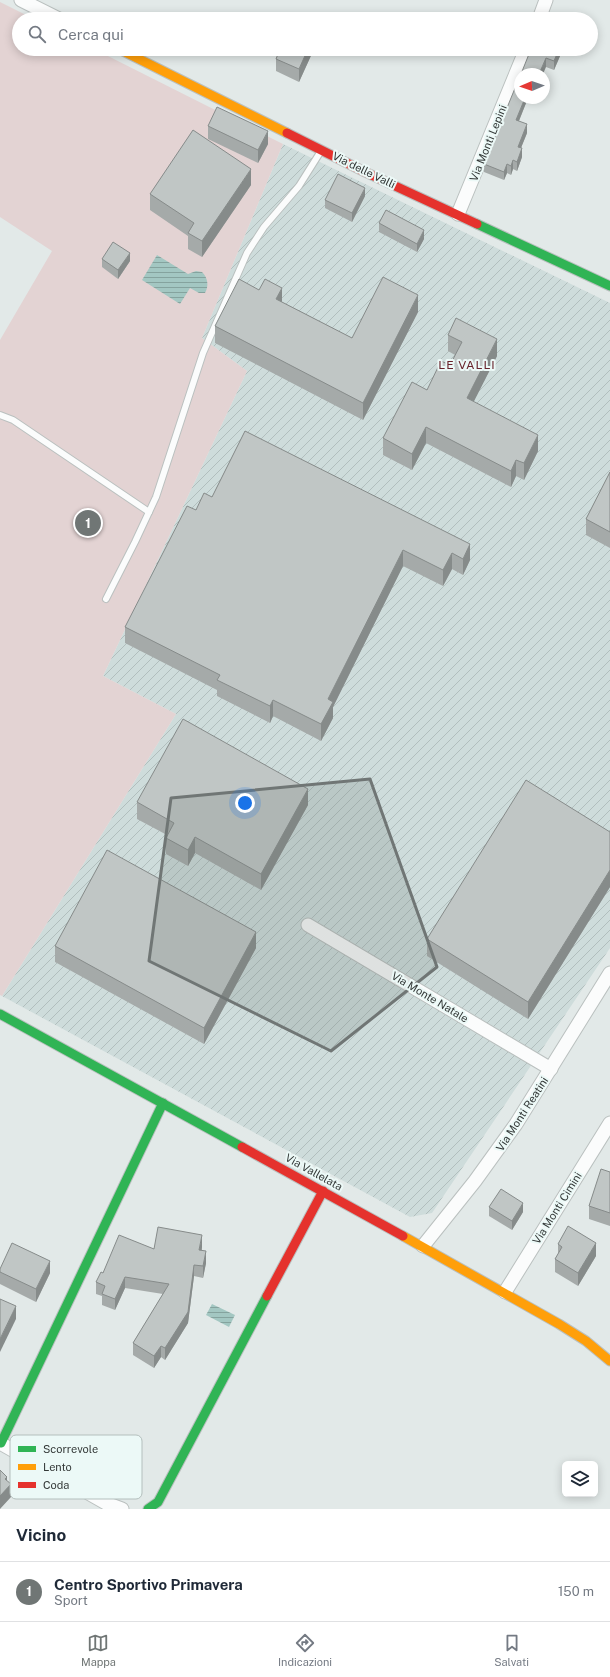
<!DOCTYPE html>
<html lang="it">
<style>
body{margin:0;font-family:"Public Sans",sans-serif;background:#f6f6f7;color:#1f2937}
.controls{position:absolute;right:12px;bottom:12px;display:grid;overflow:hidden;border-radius:6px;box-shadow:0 2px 10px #0003}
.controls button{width:36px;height:36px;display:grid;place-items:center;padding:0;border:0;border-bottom:1px solid #e0e1e3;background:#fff;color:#1f2937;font:20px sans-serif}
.compass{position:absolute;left:514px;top:68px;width:36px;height:36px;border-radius:50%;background:#fff;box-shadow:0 2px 10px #0003;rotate:268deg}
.you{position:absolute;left:245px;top:803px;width:14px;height:14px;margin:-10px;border:3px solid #fff;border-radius:50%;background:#1a73e8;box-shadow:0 0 0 6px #1a73e833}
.badge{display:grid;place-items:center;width:26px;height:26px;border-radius:50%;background:#707675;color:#fff;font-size:13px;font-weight:700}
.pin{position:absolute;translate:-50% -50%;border:2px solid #fff;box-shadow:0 1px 4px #0006}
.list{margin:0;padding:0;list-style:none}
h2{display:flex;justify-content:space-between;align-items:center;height:52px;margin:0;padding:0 16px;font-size:17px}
h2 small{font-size:13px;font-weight:400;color:#747a83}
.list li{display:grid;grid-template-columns:26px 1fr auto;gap:12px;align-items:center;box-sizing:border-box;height:60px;padding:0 16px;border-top:1px solid #e0e1e3}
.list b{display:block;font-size:15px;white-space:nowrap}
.list p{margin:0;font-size:13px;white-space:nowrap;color:#747a83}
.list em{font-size:13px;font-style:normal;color:#747a83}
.icon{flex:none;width:22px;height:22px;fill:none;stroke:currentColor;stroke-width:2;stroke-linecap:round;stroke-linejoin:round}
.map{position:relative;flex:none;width:610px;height:1509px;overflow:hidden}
.search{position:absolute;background:#fff;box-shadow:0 2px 10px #0003;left:12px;right:12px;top:12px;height:44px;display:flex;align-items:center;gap:10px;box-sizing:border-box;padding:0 14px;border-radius:22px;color:#747a83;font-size:15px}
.sheet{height:112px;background:#fff}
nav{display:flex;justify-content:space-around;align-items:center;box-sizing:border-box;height:56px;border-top:1px solid #e0e1e3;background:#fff;font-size:11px;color:#747a83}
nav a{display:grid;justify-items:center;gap:2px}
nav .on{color:#707675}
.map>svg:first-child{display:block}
.industrial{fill:url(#industrial-furrows)}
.pitch{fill:#e3d3d3}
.water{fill:url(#water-rules)}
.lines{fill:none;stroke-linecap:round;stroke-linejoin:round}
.lane-casing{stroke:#bac0bf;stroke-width:8}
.street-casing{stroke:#bac0bf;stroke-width:15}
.fast-casing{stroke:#bac0bf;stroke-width:11}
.slow-casing{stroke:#bac0bf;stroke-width:11}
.jam-casing{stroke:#bac0bf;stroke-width:11}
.lane{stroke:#fbfcfc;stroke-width:6}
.street{stroke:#fbfcfc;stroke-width:13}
.fast{stroke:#30b455;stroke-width:9}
.slow{stroke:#ff9f0a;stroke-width:9}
.jam{stroke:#e5322d;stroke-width:9}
.wall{fill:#a5aaa9}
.shaded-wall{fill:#868b8a}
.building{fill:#c0c6c5;stroke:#868b8a}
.marked{fill:#707675;fill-opacity:0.2;stroke:#707675;stroke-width:3;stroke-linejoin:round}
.labels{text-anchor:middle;stroke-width:4;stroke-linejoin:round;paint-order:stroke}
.street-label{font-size:11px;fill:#333837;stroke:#ecf9f7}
.neighbourhood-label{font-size:12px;letter-spacing:1px;fill:#68232b;stroke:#ecf9f7}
.key{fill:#ecf9f7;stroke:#b4bfbd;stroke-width:1}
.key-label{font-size:11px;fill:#333837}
</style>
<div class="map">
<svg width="610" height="1509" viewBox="0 0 610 1509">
<defs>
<pattern id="industrial-furrows" width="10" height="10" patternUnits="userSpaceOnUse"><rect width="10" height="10" fill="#cedcdb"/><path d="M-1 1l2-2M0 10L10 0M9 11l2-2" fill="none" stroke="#b1bebd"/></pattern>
<pattern id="water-rules" width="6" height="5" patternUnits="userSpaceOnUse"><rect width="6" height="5" fill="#a3c7c2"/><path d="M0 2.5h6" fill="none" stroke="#85a39e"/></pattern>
</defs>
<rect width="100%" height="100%" fill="#e2e9e8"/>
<polygon class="industrial" points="283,144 610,303 610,948 432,1213 410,1217 2,996 176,714 103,676 247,371 202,338"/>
<polygon class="pitch" points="0,2 34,19 19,19 19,49 94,49 283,144 202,338 247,371 103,676 176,714 2,996 0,995 0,340 52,251 0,217"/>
<g class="water">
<path d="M 157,255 L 188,274 L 196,271 L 202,272 C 208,278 209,286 205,293 L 199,293 L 190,288 L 180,304 L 142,280 Z"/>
<polygon points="212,1304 235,1315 229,1327 206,1315"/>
</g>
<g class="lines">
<defs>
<g id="lane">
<polyline points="0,415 13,420 149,512"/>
<polyline points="106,599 135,542 156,497 203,353 247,253 264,227 299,186 321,151"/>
</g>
<g id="street">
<polyline points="21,0 59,19"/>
<polyline points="539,19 546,0"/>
<polyline points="458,214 526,49"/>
<polyline points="308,925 551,1069"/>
<polyline points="423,1246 475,1181 516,1124 610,973"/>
<polyline points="505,1292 610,1123"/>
<polyline points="0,1443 106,1503 122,1509"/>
</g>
<g id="fast">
<polyline points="477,224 610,286"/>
<polyline points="0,1014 242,1147"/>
<polyline points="1,1443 163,1103"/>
<polyline points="148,1509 158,1502 267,1296"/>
</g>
<g id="slow">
<polyline points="119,49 287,133"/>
<polyline points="403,1236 559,1324 586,1341 610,1361"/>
</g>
<g id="jam">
<polyline points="287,133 365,172 477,224"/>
<polyline points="242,1147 403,1236"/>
<polyline points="267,1296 323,1191"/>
</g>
</defs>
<use href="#lane" class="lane-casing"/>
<use href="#street" class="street-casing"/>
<use href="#fast" class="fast-casing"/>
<use href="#slow" class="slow-casing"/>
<use href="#jam" class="jam-casing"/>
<use href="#lane" class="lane"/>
<use href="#street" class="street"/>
<use href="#fast" class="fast"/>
<use href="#slow" class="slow"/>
<use href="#jam" class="jam"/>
</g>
<g class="wall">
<polygon points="276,49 314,49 299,82 276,71 276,59 280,50"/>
<polygon points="531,49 563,49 554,70 546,67"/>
<polygon points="528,98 519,121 527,133 521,148 522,157 517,171 513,169 511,175 507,173 504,180 484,172 484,164"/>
<polygon points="208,126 268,144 258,163 208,139"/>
<polygon points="251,185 202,257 188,249 188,236 150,210 150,194"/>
<polygon points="365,196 352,222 325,208 325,200"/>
<polygon points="379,223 424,239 417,252 379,232"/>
<polygon points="102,259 130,261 118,279 102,267"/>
<polygon points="282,302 352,338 418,312 363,420 215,343 215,326"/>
<polygon points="448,335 497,356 473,402 538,451 524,480 516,476 511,487 426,443 412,470 383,455 383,438 427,390 450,365 455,355 448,351"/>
<polygon points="245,431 470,560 463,575 452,569 443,586 403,566 333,707 333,718 321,741 273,716 270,723 217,696 217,690 125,643 125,627 196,510 212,497"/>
<polygon points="610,472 610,548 586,535 586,519"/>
<polygon points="137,802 308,805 261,890 195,853 188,866 166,854 166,838 167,835 137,819"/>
<polygon points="610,832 610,887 528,1019 427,956 427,939"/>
<polygon points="55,946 256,948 204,1044 55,962"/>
<polygon points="610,1172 610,1226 589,1219 589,1206"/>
<polygon points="489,1207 523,1212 512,1230 489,1216"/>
<polygon points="558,1244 596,1256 578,1286 555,1272 555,1259 558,1254"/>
<polygon points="202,1247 202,1250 206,1263 203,1278 194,1276 188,1323 165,1360 161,1357 154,1368 133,1355 133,1343 163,1294 125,1288 115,1310 102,1305 102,1296 96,1294 96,1282 103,1273 154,1249"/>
<polygon points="0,1269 50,1273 36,1302 0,1284"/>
</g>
<g class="shaded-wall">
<polygon points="308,49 314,49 299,82 299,69"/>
<polygon points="559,49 563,49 554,70 554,61"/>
<polygon points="546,58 546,67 543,74 539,74"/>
<polygon points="525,98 528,98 516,128 516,120"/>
<polygon points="527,124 527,133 518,155 518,147"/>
<polygon points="268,131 268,144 258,163 258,150"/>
<polygon points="522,148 522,157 517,171 517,162"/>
<polygon points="513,160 513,169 511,175 511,166"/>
<polygon points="507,164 507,173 504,180 504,172"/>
<polygon points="251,169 251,185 202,257 202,241"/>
<polygon points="365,188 365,196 352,222 352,213"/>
<polygon points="424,230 424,239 417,252 417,244"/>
<polygon points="130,253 130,261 118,279 118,270"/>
<polygon points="282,288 282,304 276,299"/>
<polygon points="418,295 418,312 363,420 363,403"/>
<polygon points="497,339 497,356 467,415 467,398"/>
<polygon points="426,427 426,443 412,470 412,454"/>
<polygon points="538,435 538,451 524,480 524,463"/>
<polygon points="516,460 516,476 511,487 511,471"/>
<polygon points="470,544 470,560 463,575 463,559"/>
<polygon points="403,550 403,566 333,707 333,718 321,741 321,724 328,699"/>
<polygon points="452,553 452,569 443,586 443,570"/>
<polygon points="273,700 273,716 270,723 270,706"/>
<polygon points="308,789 308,805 261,890 261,874"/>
<polygon points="195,837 195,853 188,866 188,850"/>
<polygon points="610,870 610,887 528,1019 528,1002"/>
<polygon points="256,932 256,948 204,1044 204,1028"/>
<polygon points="523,1203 523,1212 512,1230 512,1221"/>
<polygon points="202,1235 202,1247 199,1261 199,1250"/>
<polygon points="596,1243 596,1256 578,1286 578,1273"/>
<polygon points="206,1251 206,1263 203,1278 203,1266"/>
<polygon points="50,1261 50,1273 36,1302 36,1289"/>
<polygon points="194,1265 194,1276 188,1323 165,1360 165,1348"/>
<polygon points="125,1277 125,1288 115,1310 115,1299"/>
<polygon points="16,1306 16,1319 0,1352 0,1339"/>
<polygon points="161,1346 161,1357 154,1368 154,1356"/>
<polygon points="7,1477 7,1488 11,1484 11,1497 0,1509 0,1496 5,1479"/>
</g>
<g class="building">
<polygon points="280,49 308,49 299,69 276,59"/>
<polygon points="531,49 559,49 554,61 546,58 539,74 521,74"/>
<polygon points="520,76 520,98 525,98 516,120 527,124 518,147 522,148 517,162 513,160 511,166 507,164 504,172 484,164"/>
<polygon points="217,107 268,131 258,150 208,126"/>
<polygon points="193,130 251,169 202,241 188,233 194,223 150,194"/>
<polygon points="338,174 365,188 352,213 325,200"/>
<polygon points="386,210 424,230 417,244 379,223"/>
<polygon points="113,242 130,253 118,270 102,259"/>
<polygon points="383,277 418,295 363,403 215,326 239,279 259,290 265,279 282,288 276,299 352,338"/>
<polygon points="456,318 497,339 467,398 538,435 524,463 516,460 511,471 426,427 412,454 383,438 412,382 427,390 441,361 450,365 462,342 448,335"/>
<polygon points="245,431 470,544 463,559 452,553 443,570 403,550 328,699 333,702 321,724 273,700 270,706 217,680 220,675 125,627 187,506 196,510 204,493 212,497"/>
<polygon points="610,472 610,532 586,519"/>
<polygon points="183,719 308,789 261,874 195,837 188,850 166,838 174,823 137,802"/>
<polygon points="526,780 610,832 610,870 528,1002 427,939"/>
<polygon points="107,850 256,932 204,1028 55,946"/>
<polygon points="601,1169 610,1172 610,1213 589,1206"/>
<polygon points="501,1189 523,1203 512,1221 489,1207"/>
<polygon points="568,1226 596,1243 578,1273 555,1259 562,1247 558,1244"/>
<polygon points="158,1227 202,1235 199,1250 206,1251 203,1266 194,1265 188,1312 165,1348 161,1346 154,1356 133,1343 169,1284 125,1277 115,1299 102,1294 105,1286 96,1282 101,1272 103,1273 119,1235 154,1249"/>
<polygon points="12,1243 50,1261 36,1289 0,1272 0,1269"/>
<polygon points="0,1299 16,1306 0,1339"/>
<polygon points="0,1470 7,1477 5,1479 11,1484 0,1496"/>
</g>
<path class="marked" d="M 370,779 L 437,967 L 331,1051 L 149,961 L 171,798 Z"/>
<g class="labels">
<g class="street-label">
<text transform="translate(488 143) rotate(-68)" y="4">Via Monti Lepini</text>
<text transform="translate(364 170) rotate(26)" y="4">Via delle Valli</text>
<text transform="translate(430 997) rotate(31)" y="4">Via Monte Natale</text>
<text transform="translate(522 1114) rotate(-57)" y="4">Via Monti Reatini</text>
<text transform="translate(314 1172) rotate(29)" y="4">Via Vallelata</text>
<text transform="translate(557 1208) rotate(-58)" y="4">Via Monti Cimini</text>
</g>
<g class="neighbourhood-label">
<text x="467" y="369">LE VALLI</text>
</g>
</g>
<rect x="10" y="1435" width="132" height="64" rx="6" class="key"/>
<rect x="18" y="1446" width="18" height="6" fill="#30b455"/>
<rect x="18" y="1464" width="18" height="6" fill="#ff9f0a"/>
<rect x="18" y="1482" width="18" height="6" fill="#e5322d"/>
<g class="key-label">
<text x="43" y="1453">Scorrevole</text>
<text x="43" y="1471">Lento</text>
<text x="43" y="1489">Coda</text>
</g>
</svg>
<div class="controls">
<button><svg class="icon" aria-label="layers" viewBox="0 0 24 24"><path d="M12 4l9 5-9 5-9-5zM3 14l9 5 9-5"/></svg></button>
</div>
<svg class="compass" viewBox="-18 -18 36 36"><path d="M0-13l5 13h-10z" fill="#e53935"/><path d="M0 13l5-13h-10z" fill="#747a83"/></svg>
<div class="you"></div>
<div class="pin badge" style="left:88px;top:523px">1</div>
<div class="search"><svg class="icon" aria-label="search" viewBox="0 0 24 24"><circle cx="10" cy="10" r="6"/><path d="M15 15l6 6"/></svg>Cerca qui</div>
</div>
<section class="sheet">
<h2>Vicino<small></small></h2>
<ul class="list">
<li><span class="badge">1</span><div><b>Centro Sportivo Primavera</b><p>Sport</p></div><em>150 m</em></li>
</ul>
</section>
<nav>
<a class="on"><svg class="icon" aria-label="map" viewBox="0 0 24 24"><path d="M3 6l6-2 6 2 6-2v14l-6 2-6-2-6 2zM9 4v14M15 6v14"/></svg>Mappa</a>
<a><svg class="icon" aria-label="directions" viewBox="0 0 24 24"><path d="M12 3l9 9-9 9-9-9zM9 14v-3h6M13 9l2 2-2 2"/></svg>Indicazioni</a>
<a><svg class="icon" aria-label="saved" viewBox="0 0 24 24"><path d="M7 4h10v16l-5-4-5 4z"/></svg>Salvati</a>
</nav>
